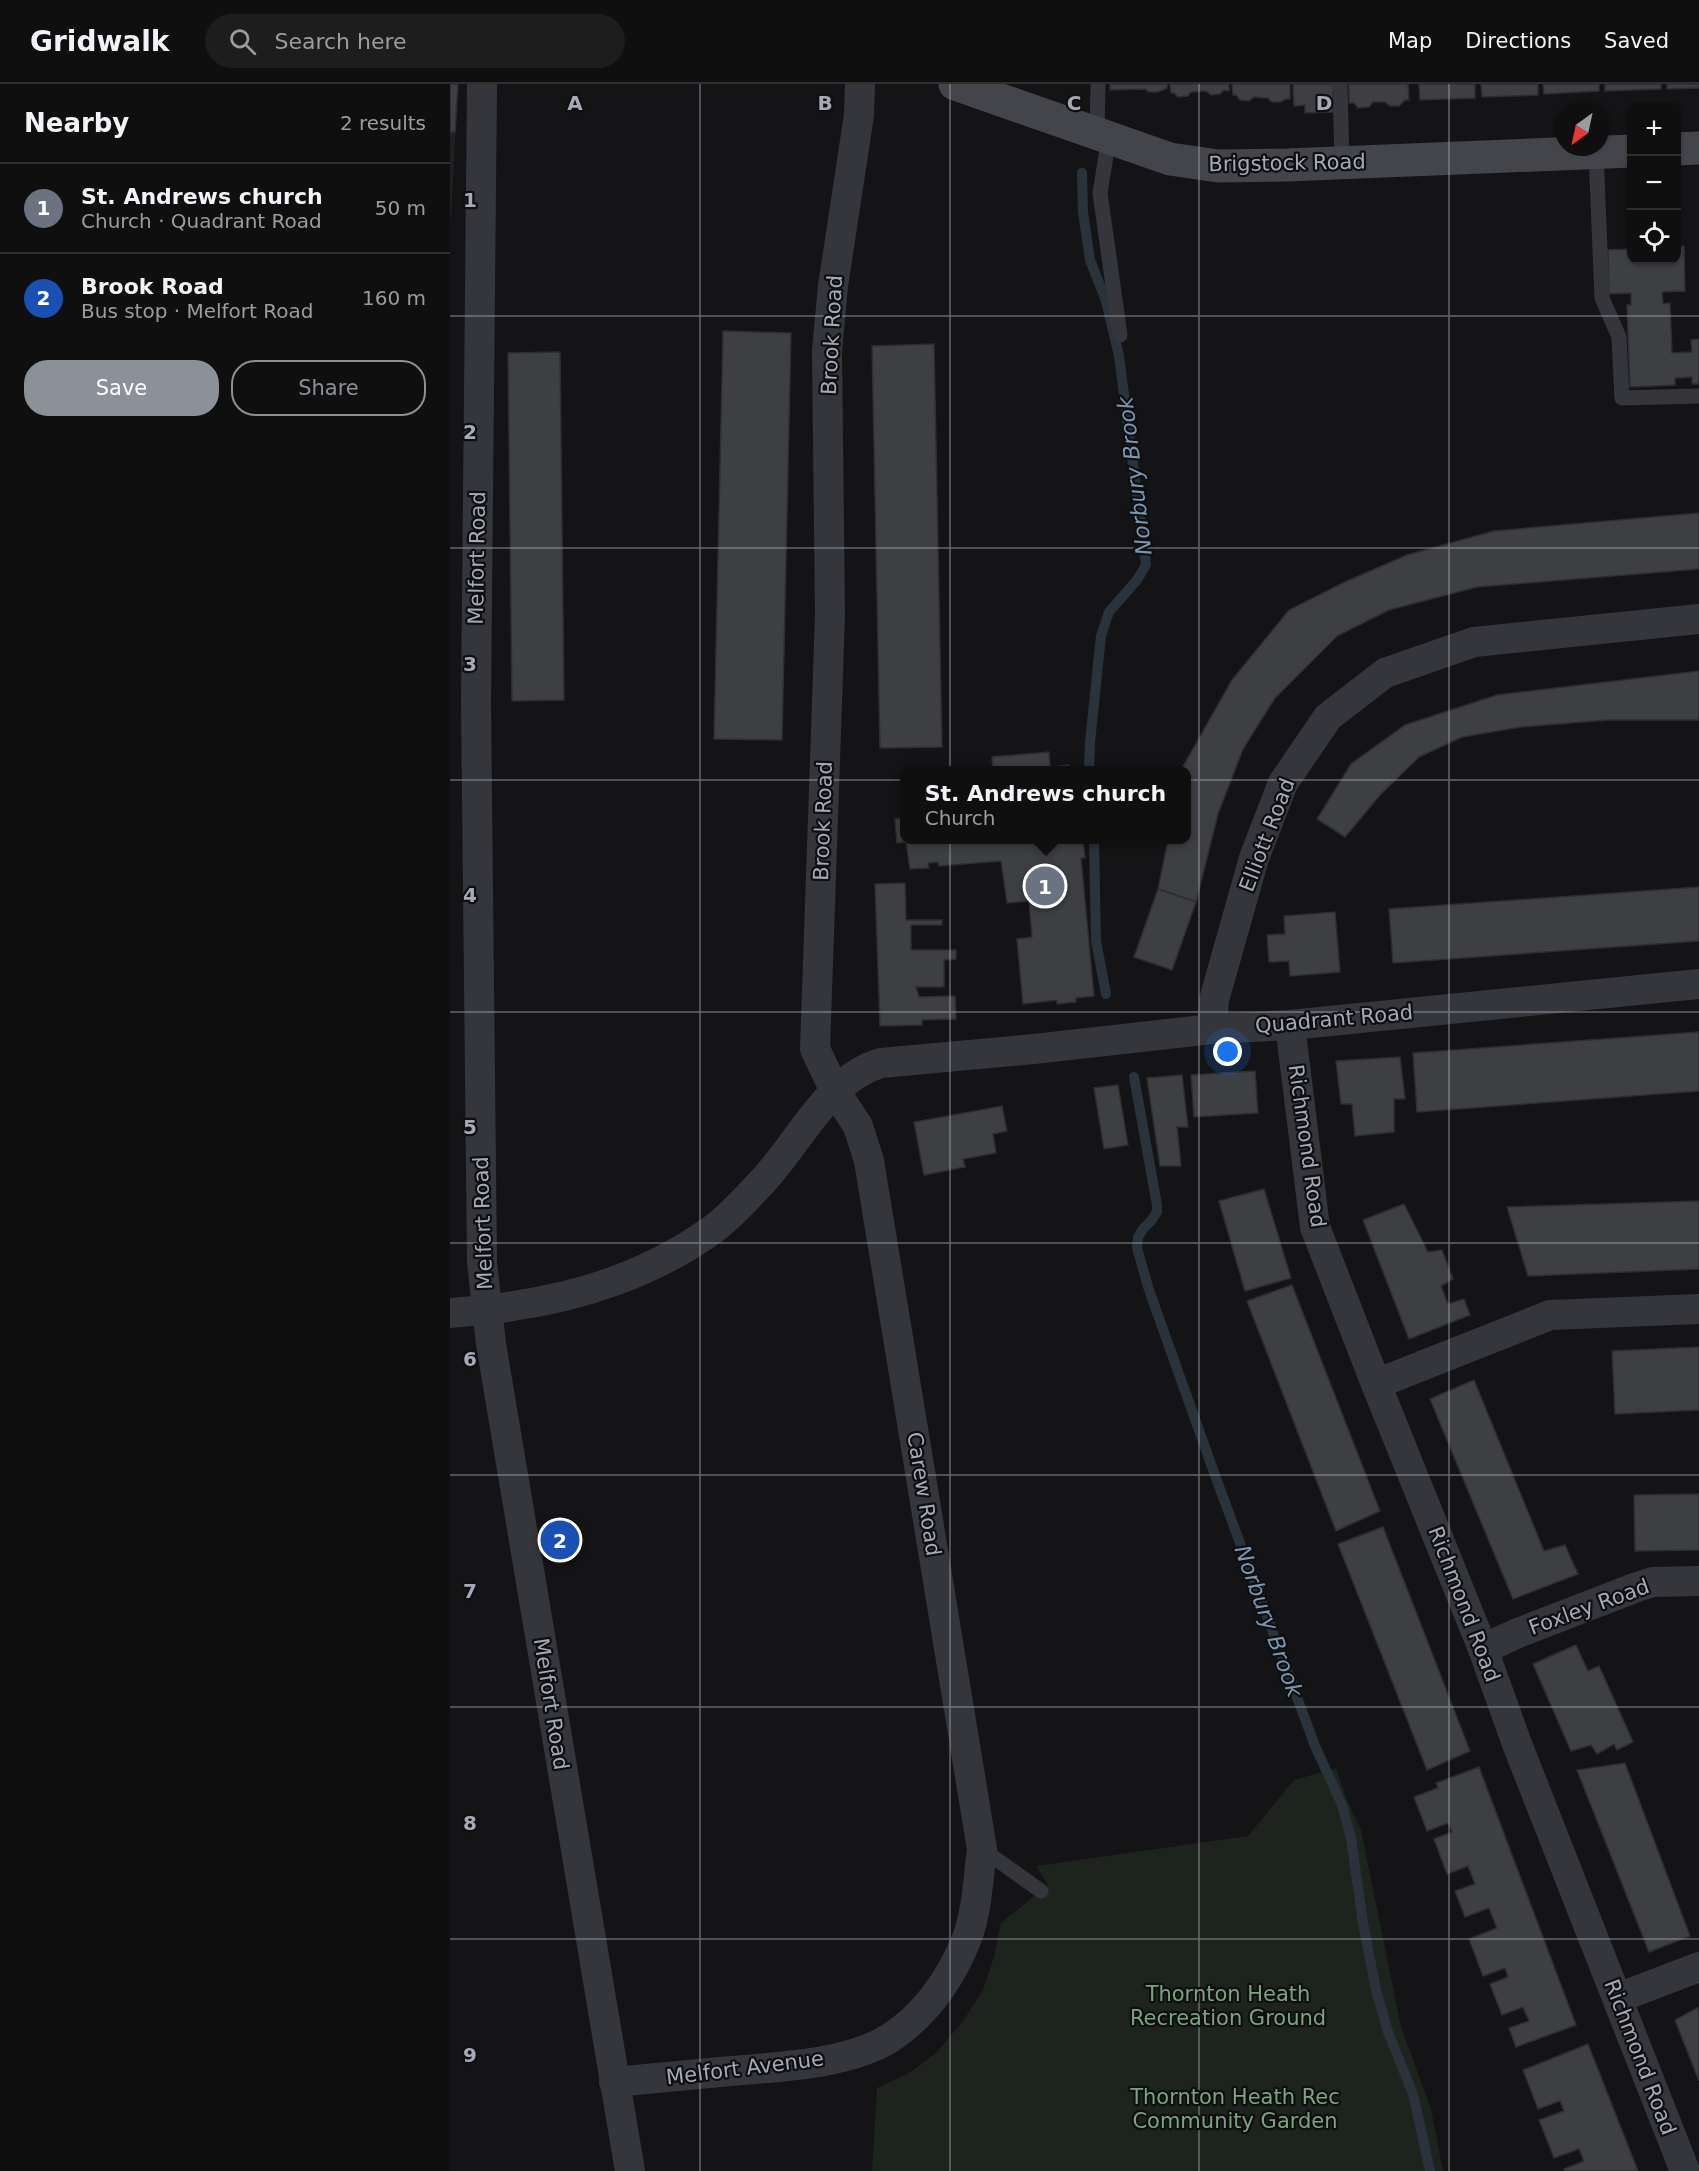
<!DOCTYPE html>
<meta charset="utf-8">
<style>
body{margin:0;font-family:"DejaVu Sans",sans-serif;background:#1d1d1e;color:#f1f3f6}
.controls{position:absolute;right:18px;top:18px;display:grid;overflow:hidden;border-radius:12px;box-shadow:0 2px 4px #0004}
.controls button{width:54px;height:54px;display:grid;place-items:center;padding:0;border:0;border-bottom:2px solid #2f2f30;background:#0f0f10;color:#f1f3f6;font:30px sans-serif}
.compass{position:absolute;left:1105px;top:18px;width:54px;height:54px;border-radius:50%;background:#0f0f10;box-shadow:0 2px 4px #0004;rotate:213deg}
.you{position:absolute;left:778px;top:968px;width:21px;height:21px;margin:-15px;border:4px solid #fff;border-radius:50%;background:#1a73e8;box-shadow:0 0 0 9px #1a73e833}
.badge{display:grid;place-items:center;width:39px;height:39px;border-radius:50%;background:#8c9099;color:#fff;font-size:20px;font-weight:700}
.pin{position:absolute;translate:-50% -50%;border:3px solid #fff;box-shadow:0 2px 6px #0006}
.popup{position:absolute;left:450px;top:682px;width:291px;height:78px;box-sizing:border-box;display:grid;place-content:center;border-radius:12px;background:#0f0f10;filter:drop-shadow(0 2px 4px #0005);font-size:20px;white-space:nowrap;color:#9b9c9f}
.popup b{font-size:22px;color:#f1f3f6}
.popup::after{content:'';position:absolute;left:50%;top:100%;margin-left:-12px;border:12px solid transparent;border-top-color:#0f0f10}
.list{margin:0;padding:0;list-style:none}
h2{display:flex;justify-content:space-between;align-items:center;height:78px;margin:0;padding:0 24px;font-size:26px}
h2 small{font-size:20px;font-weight:400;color:#9b9c9f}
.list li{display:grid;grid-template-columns:39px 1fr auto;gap:18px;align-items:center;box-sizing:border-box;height:90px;padding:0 24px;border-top:2px solid #2f2f30}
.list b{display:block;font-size:22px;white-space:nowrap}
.list p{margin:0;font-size:20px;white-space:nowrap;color:#9b9c9f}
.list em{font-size:20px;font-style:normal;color:#9b9c9f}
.actions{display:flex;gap:12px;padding:18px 24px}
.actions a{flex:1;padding:14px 0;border:2px solid #8c9099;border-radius:24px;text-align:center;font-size:21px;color:#8c9099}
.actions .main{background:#8c9099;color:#fff}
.icon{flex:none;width:33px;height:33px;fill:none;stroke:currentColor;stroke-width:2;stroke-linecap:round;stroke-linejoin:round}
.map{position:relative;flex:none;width:1249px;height:2087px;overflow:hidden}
header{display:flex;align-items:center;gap:36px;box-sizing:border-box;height:84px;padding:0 30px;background:#0f0f10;border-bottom:2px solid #2f2f30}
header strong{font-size:28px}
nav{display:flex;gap:33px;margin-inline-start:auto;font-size:21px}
.search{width:420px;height:54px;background:#1d1d1e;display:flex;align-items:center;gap:15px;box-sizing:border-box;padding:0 21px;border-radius:33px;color:#9b9c9f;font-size:22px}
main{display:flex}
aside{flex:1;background:#0f0f10}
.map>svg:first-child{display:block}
.built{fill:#202023}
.green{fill:#1c241d}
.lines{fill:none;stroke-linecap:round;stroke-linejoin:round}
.stream{stroke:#2a333b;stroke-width:10}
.building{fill:#3e3f43;stroke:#2e2e32;stroke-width:1.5}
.lane{stroke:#35363b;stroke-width:15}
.street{stroke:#35363b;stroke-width:30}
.secondary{stroke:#43454b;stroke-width:33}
.grid{fill:none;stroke:#a5aab7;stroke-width:1.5;stroke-opacity:0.55}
.labels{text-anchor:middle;stroke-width:4.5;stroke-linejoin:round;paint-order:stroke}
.street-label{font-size:21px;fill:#a5aab7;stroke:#0f0f11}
.park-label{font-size:21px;fill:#7ba37e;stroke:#0f0f11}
.water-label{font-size:22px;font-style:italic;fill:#7a98b5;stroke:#0f0f11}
.grid-label{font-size:20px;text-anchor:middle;font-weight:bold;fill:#a5aab7;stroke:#0f0f11;stroke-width:4.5;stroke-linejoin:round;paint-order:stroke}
</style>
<header>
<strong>Gridwalk</strong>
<div class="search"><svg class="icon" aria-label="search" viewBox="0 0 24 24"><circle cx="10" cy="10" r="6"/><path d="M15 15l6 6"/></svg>Search here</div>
<nav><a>Map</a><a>Directions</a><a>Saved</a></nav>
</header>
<main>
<aside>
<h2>Nearby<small>2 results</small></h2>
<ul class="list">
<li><span class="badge" style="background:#6b7280">1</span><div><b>St. Andrews church</b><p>Church · Quadrant Road</p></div><em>50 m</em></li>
<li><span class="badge" style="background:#1a4fb4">2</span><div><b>Brook Road</b><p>Bus stop · Melfort Road</p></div><em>160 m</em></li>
</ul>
<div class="actions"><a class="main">Save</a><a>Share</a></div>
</aside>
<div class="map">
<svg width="1249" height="2087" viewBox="0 0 1249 2087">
<rect width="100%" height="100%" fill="#141416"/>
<polygon class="built" points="0,0 8,0 1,133 0,133"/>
<polygon class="green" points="886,1684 896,1714 911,1746 951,1943 981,2025 993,2087 422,2087 427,2004 461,1988 487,1968 513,1937 533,1906 544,1873 551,1839 598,1801 586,1782 798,1752 844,1696"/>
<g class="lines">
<g class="stream">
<polyline points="632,89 633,128 640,176 656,217 669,272 696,481 687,496 659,528 651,552 640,658 639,686"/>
<polyline points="644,756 646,857 656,910"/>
<polyline points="684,993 707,1121 707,1128 701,1137 693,1145 688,1153 687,1164 699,1206 766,1394 865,1662 892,1721 901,1754 913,1839 926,1906 938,1948 963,2010 980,2087"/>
</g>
</g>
<g class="building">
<polygon points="0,0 8,0 5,48 0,48"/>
<polygon points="660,0 717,0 717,4 708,8 699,8 695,5 660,6"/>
<polygon points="720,0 779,0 779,7 774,6 770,10 761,11 756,7 741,8 738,12 728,13 724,9 721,9"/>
<polygon points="782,0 840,0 840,15 836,15 831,18 822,18 818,14 804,13 799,17 790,16 786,11 783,11"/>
<polygon points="843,0 883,0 883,28 855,29 855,21 844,22"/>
<polygon points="899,0 958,0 959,16 955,16 949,22 940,22 935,18 923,18 919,23 908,24 904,19 899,19"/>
<polygon points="969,0 1025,0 1025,14 970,16"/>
<polygon points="1031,0 1088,0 1088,11 1032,13"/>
<polygon points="1093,0 1149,0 1149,7 1094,10"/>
<polygon points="1155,0 1211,0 1211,5 1155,7"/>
<polygon points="1217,0 1249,0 1249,4 1217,5"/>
<polygon points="1234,162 1235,207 1212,208 1213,220 1220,219 1222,269 1242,268 1241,256 1249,255 1249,300 1242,300 1242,293 1225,294 1225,301 1180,303 1177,221 1181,221 1181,209 1159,210 1158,166 1182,165 1182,176 1226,176 1226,163"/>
<polygon points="273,247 341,249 332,656 264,655"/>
<polygon points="484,260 492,663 430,664 422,262"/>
<polygon points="110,268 114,616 62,617 58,269"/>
<polygon points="1249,429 1249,485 1027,503 939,526 887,552 825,614 793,665 768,730 746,818 708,805 718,756 736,756 736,686 731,686 782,596 839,526 895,498 957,471 1044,447"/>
<polygon points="1249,587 1249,636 1157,636 1071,643 1012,653 969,673 931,710 895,753 867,735 901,680 955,641 1047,611"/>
<polygon points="599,668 600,683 619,681 619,686 543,686 542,673"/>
<polygon points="454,722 454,756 633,756 635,774 631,774 644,912 626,914 626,918 607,920 607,916 573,920 567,855 582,853 579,817 557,819 551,777 489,782 488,778 478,779 479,784 460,785 456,758 447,759 445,735 453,734 452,723"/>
<polygon points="455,799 456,836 492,836 492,841 461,841 461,866 506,866 506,875 494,876 494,903 466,903 469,913 505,912 506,935 472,936 472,941 430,942 425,800"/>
<polygon points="1249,803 1249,857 943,879 939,825"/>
<polygon points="708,805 746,818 722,886 684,873"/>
<polygon points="885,828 890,888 840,892 839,877 819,878 817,851 835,850 834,832"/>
<polygon points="1249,948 1249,1007 967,1028 963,969"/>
<polygon points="950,973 955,1015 944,1015 944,1048 905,1052 902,1020 891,1020 886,977"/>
<polygon points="805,987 808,1029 744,1033 741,991"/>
<polygon points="732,991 738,1043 727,1043 731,1082 710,1082 697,994"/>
<polygon points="668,1001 678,1061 654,1065 644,1004"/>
<polygon points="552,1022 557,1047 543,1050 546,1069 513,1075 515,1083 474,1091 464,1038"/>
<polygon points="814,1105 841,1194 795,1207 769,1117"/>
<polygon points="1249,1117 1249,1185 1078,1192 1057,1123"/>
<polygon points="954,1120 978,1168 992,1166 1003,1195 991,1202 998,1220 1014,1215 1020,1231 959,1255 913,1136"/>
<polygon points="842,1201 930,1427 886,1447 797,1217"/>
<polygon points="1249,1263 1249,1326 1165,1330 1162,1267"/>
<polygon points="1024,1296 1094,1467 1115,1461 1128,1490 1063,1515 980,1315"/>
<polygon points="1249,1410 1249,1466 1185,1467 1184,1411"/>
<polygon points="933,1443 1020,1667 977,1686 888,1460"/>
<polygon points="1126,1561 1138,1587 1149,1582 1183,1658 1167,1666 1164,1660 1147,1670 1141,1661 1121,1667 1083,1580"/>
<polygon points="1175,1679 1240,1852 1199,1868 1127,1686"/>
<polygon points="1029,1683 1126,1941 1066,1963 1059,1944 1079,1937 1073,1923 1052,1931 1040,1900 1058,1893 1055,1884 1033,1892 1019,1855 1047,1844 1039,1824 1015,1833 1005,1807 1025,1800 1018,1782 997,1790 984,1755 1002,1748 998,1739 977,1747 964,1713 988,1704 986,1699"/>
<polygon points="1249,1923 1249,1997 1225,1936"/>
<polygon points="1138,1960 1188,2087 1115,2087 1114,2085 1134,2077 1129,2065 1104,2074 1089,2036 1114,2027 1110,2017 1088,2025 1073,1986"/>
</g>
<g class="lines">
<g class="lane">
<polyline points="890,0 892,79"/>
<polyline points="647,49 648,0"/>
<polyline points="659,53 650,109 670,251"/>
<polyline points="1146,68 1152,214 1169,253 1172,314 1249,312"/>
<polyline points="532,1765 591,1807"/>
</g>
<g class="street">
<polyline points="32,0 26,618 32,1178 41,1260 180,2087"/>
<polyline points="840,941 865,1143 926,1300 1033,1565 1067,1660 1235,2087"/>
<polyline points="762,945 764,916 804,774 833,699 878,633 935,589 1024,558 1249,535"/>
<path d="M 0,1229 C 21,1227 42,1226 63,1222 C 133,1212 204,1188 262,1146 C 279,1134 296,1115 311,1099 C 348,1061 377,994 431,979 L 584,965 L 762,945 L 840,941 L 1249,900"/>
<polyline points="926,1300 1100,1231 1249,1225"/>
<polyline points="1033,1565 1068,1549 1187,1503 1203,1498 1249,1497"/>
<polyline points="1168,1914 1249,1883"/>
<path d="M 164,1998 C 203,1994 242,1991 281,1987 C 329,1983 399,1980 440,1954 C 475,1931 499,1897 515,1859 C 527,1831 528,1796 532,1765 L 419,1077 L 408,1042 L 385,1007 L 365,965 L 380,531 L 377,267 L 383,202 L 409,31 L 410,0"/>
</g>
<g class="secondary">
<polyline points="505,0 720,75 768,82 837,81 1182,67"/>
<polyline points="1226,65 1249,64"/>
</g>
</g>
<path class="grid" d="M 250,0 L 250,2087M 500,0 L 500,2087M 749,0 L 749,2087M 999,0 L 999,2087M 0,232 L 1249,232M 0,464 L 1249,464M 0,696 L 1249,696M 0,928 L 1249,928M 0,1159 L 1249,1159M 0,1391 L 1249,1391M 0,1623 L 1249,1623M 0,1855 L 1249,1855"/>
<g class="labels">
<g class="street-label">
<text transform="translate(837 79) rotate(-1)" y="7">Brigstock Road</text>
<text transform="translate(382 251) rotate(-87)" y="7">Brook Road</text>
<text transform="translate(27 474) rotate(-89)" y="7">Melfort Road</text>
<text transform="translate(373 737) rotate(-88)" y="7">Brook Road</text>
<text transform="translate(817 751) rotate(-69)" y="7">Elliott Road</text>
<text transform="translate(884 935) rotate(-5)" y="7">Quadrant Road</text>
<text transform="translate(857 1062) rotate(82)" y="7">Richmond Road</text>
<text transform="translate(33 1139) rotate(-92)" y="7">Melfort Road</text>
<text transform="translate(474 1410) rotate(81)" y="7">Carew Road</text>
<text transform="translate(1014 1520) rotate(69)" y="7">Richmond Road</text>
<text transform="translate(1139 1523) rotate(-20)" y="7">Foxley Road</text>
<text transform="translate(101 1620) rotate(81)" y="7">Melfort Road</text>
<text transform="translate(1190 1973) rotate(69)" y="7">Richmond Road</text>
<text transform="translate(295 1984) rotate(-7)" y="7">Melfort Avenue</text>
</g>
<g class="park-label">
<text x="778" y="1917">Thornton Heath<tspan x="778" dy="24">Recreation Ground</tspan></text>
<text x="785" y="2020">Thornton Heath Rec<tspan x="785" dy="24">Community Garden</tspan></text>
</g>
<g class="water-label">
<text transform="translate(684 392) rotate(-97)" y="8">Norbury Brook</text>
<text transform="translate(819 1537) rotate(70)" y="8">Norbury Brook</text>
</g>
</g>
<g class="grid-label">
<text x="125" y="26">A</text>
<text x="375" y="26">B</text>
<text x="624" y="26">C</text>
<text x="874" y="26">D</text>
<text x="20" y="123">1</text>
<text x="20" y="355">2</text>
<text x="20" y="587">3</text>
<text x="20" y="818">4</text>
<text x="20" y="1050">5</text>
<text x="20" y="1282">6</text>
<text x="20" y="1514">7</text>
<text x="20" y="1746">8</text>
<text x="20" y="1978">9</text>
</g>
</svg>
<div class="controls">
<button>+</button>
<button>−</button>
<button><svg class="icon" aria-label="locate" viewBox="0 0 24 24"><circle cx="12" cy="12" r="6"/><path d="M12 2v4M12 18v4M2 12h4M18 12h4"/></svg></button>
</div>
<svg class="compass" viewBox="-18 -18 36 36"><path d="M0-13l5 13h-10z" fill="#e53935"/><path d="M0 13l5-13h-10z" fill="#9b9c9f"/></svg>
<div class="you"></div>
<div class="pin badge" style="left:595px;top:802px;background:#6b7280">1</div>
<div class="popup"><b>St. Andrews church</b>Church</div>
<div class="pin badge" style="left:110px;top:1456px;background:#1a4fb4">2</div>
</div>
</main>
